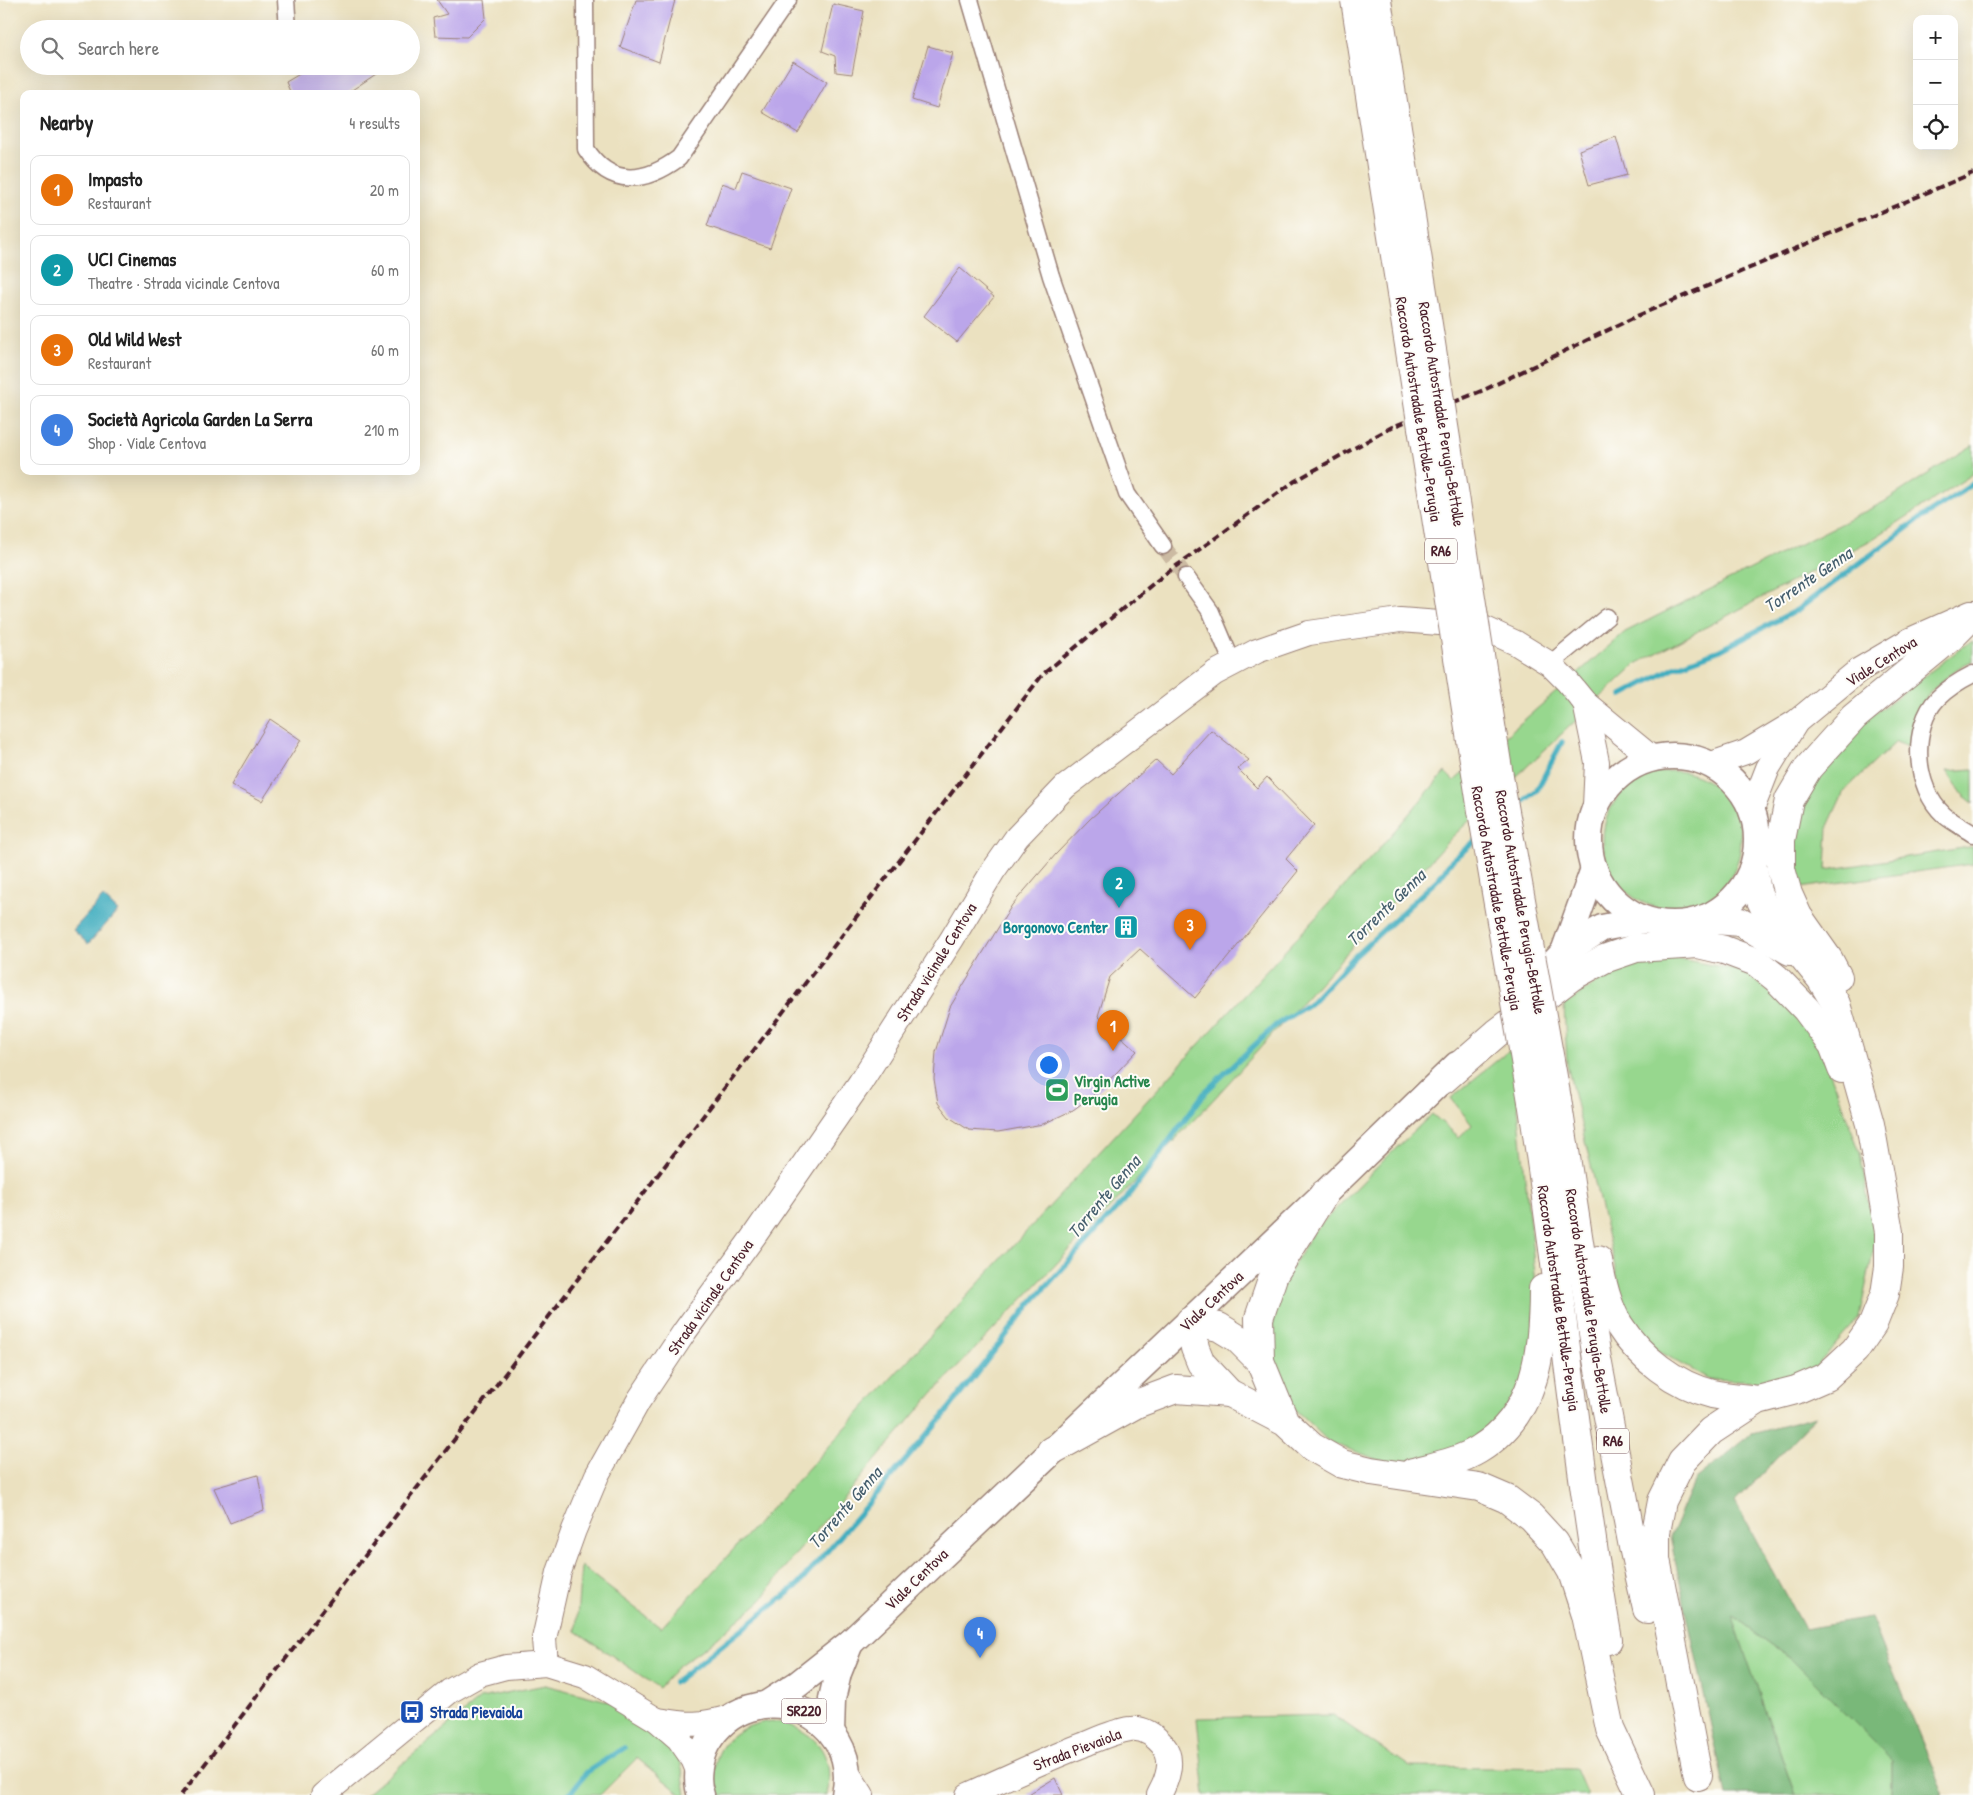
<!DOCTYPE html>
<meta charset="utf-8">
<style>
body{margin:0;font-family:"Patrick Hand",sans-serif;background:#f6f6f6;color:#222}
.controls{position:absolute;right:15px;top:15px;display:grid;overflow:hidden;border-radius:10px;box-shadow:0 5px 20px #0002}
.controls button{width:45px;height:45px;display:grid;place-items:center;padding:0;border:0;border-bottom:1px solid #e0e0e0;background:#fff;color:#222;font:25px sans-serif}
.you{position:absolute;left:1048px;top:1064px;width:18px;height:18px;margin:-12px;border:4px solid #fff;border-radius:50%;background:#1a73e8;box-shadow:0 0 0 8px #1a73e833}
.badge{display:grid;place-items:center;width:32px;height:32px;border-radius:50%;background:#b5179e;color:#fff;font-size:16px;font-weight:700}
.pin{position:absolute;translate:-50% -41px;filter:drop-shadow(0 1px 2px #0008)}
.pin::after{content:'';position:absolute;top:26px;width:18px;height:15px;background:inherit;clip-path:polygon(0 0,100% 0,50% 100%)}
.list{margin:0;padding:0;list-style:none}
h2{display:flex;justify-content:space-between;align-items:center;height:65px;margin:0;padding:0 20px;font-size:21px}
h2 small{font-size:16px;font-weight:400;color:#767676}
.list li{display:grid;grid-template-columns:32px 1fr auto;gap:15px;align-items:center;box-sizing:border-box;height:70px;margin:0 10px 10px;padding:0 10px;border:1px solid #e0e0e0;border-radius:10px}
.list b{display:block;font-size:19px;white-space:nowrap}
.list p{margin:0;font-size:16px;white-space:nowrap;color:#767676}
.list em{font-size:16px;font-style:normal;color:#767676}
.icon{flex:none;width:28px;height:28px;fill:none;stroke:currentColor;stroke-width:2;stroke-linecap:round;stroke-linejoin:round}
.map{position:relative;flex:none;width:1973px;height:1795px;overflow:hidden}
.search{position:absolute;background:#fff;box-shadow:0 5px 20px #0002;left:20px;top:20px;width:400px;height:55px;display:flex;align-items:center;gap:12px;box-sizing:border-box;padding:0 18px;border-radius:28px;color:#767676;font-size:19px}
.panel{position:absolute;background:#fff;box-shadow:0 5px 20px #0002;left:20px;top:90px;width:400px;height:385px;border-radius:10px}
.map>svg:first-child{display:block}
.green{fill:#97d78e;stroke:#707b5c}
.forest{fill:#79b879;stroke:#626c52}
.water{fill:#42aec0;stroke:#466676}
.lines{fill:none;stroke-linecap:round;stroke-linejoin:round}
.stream{stroke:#42aec0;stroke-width:5.5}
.building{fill:#bba6ea}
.street-tunnel{stroke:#cbbaa2;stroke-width:16;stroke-dasharray:16 8;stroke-linecap:butt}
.street-casing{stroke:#9a8076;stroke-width:19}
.secondary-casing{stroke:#9a8076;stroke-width:26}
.primary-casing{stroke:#9a8076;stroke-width:29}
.highway-casing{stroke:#9a8076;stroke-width:30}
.street{stroke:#fff;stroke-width:16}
.secondary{stroke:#fff;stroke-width:24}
.primary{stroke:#fff;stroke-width:26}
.highway{stroke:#fff;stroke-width:28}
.rail{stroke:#4a1f2b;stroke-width:4;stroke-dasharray:8 4;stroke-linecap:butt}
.highway-bridge-casing{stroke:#9a8076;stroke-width:30;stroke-linecap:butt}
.highway-bridge{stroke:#fff;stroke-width:28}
.labels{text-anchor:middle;stroke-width:4;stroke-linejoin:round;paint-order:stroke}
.shield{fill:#fdfcf7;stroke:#806168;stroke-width:1}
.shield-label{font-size:15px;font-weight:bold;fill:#4a1f2b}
.street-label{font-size:16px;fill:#4a1f2b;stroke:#fdfcf7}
.culture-label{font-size:16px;font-weight:bold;fill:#0d838f;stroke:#fdfcf7;text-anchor:end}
.leisure-label{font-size:16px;font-weight:bold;fill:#27864d;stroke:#fdfcf7;text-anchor:start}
.transit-label{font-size:16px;font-weight:bold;fill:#164399;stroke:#fdfcf7;text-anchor:start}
.water-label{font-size:18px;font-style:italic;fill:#465f6e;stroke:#fdfcf7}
</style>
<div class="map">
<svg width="1973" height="1795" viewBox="0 0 1973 1795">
<rect width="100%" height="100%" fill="#fdfcf7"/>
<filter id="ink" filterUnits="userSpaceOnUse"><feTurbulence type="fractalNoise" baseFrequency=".02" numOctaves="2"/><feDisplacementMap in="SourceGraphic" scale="10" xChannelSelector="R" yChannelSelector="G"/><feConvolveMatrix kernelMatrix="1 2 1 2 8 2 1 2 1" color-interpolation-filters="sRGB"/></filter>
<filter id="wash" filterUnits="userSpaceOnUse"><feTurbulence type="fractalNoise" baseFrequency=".0096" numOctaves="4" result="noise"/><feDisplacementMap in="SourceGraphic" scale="20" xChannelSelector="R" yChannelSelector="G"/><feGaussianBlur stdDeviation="1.12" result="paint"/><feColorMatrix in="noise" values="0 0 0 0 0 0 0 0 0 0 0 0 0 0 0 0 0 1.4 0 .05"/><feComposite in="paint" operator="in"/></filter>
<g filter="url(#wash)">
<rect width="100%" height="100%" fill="#ebe1c0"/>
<g class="green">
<polygon points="1973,445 1973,474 1871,540 1636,664 1451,838 1212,1101 932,1394 785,1567 761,1601 708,1645 678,1666 659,1688 576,1631 581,1566 661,1628 1377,851 1445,772 1454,781 1625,632 1884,502"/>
<path d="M 1973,641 L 1973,661 C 1963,664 1955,670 1947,677 C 1921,697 1913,716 1911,748 L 1896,742 L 1844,791 L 1828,826 L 1826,870 L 1969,847 L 1973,847 L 1973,864 L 1800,888 L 1794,846 L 1800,815 L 1816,780 L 1860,725 L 1964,646 Z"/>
<polygon points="1973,769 1973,803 1963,795 1947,771"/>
<circle cx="1672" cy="840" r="69"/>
<polygon points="1670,957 1743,971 1803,1018 1827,1065 1860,1152 1875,1243 1859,1318 1813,1370 1762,1381 1709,1379 1651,1347 1624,1305 1567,1065 1564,1005 1620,967"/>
<polygon points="1512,1048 1537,1294 1527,1375 1497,1421 1450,1456 1388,1463 1329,1442 1284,1399 1272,1347 1274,1298 1313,1232 1389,1155 1432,1114 1459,1137 1472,1125 1451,1098"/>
<polygon points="1731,1615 1790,1658 1892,1760 1892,1795 1795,1795"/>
<polygon points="545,1685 608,1701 663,1733 681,1763 686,1795 682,1795 637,1758 600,1795 365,1795 481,1698"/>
<polygon points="1333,1715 1409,1767 1576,1769 1587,1795 1205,1795 1197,1718"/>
<path d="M 772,1721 C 813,1728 836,1752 827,1795 L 715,1795 C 708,1751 729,1726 772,1721 Z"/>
</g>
<polygon class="forest" points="1816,1417 1735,1502 1804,1629 1871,1618 1944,1795 1892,1795 1892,1760 1790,1658 1732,1616 1795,1795 1726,1795 1670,1537 1695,1480 1752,1434"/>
<polygon class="water" points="103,897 118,911 88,944 73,930"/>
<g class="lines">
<g class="stream">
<polyline points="1622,695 1675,667 1720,650 1797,610 1915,522 1973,484"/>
<polyline points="1513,810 1537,790 1562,742"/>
<polyline points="675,1682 798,1585 941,1419 1032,1302 1131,1193 1206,1091 1276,1025 1312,1002 1353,958 1439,878 1453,859 1479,838"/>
<polyline points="569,1795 587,1772 624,1748"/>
</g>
</g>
<g id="blocks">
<g class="building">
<polygon points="437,0 484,0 486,18 467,37 435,36 433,18 447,14"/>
<polygon points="636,0 675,0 659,62 620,47"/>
<polygon points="833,4 864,11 852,74 836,72 835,56 822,51"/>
<polygon points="928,46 953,53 937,108 912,100"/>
<polygon points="793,61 827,82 798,133 762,112"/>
<polygon points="313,66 388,66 346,94 291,94 286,82"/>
<polygon points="1616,137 1627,175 1589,185 1579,150"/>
<polygon points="742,171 791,188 770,248 707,226 722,183 736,188"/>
<polygon points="960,268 994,297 957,342 924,316"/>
<polygon points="270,719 301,740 262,801 231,785"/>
<polygon points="1211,730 1249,760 1238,769 1257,788 1267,777 1314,825 1286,859 1298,871 1195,998 1140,949 1110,977 1098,1016 1137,1051 1100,1090 1073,1110 1043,1124 998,1132 969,1130 949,1117 938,1103 934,1079 936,1052 950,1007 1012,905 1056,854 1090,819 1156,760 1171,774"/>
<polygon points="258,1475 264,1510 230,1523 214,1488"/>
<polygon points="1055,1778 1063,1795 1027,1795"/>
</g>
</g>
</g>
<g filter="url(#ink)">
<use href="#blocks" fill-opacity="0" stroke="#9a8076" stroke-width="1"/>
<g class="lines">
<polyline class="street-tunnel" points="1163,546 1186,577"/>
<defs>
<g id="street">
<polyline points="286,0 288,29"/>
<path d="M 585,0 L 586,149 C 611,188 645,183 679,158 L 788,0"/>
<polyline points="970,0 1051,276 1127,494 1163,546"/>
<polyline points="1186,577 1211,612 1233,664"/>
<polyline points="1550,664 1607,617"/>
<path d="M 1973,674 C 1961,680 1948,688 1938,698 C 1910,727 1914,788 1944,815 C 1952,822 1964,828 1973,834"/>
</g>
<g id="secondary">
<polyline points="1585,703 1597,762 1595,806"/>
<polyline points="1711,764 1746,752 1796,722 1859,670 1910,640 1971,613"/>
<polyline points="1752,809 1768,768 1795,724"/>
<polyline points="546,1664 544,1639 559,1572 574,1530 597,1475 639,1400 685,1331 754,1236 860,1083 952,939 993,871 1017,837 1065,787 1215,673 1257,651 1309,633 1400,620 1479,626 1516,643 1550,664 1567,681 1585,703 1652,758"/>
<path d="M 658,1720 C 690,1725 699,1726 730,1717"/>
<polyline points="847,1772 862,1795"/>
<polyline points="323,1795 450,1691 480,1674 506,1667 546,1664 585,1676 657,1720 679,1739 693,1759 698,1771"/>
<path d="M 968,1795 C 1006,1778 1044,1760 1083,1745 C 1098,1739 1114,1731 1130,1729 C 1143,1727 1155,1736 1163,1745 C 1175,1759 1167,1781 1159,1795"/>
</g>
<g id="primary">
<circle cx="1673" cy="840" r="84"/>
<polyline points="1564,952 1594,869"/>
<polyline points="1524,995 1564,952 1602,928 1644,920"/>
<polyline points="767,1704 798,1684 850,1643 1324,1194 1457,1065"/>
<polyline points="831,1732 832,1699 838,1673 850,1643"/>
<path d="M 701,1795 C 695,1779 699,1758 707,1743 C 751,1669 863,1711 845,1795"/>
</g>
<g id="highway">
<polyline points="1704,919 1740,922 1790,951"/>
<polyline points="1838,977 1829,960 1798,916 1788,894 1781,869 1781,840 1789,800 1808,768 1854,717 1950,638 1973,615"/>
<polyline points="1443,1080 1497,1033 1571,977 1604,959 1636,948 1698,944 1724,950 1756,962 1776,978 1806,1009 1833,1045 1842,1069"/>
<polyline points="1557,1099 1597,1359 1633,1547 1647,1609"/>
<path d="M 1532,1101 C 1560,1280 1577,1461 1608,1640"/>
<path d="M 1598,1260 C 1601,1280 1608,1308 1619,1325 C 1639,1357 1675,1385 1712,1394 C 1727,1397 1743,1398 1758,1400"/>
<polyline points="1260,1361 1259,1318 1274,1274 1324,1194"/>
<polyline points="1285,1422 1260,1361 1237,1338 1219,1327 1190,1321 1195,1348 1201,1363 1229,1393 1285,1422 1312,1447 1342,1464 1371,1471 1479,1487 1507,1499 1531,1517 1555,1543 1572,1572 1586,1615 1610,1729 1641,1795"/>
<polyline points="1051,1451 1136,1404 1176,1389 1229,1393"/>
<path d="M 1413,1472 C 1435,1466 1458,1462 1478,1450 C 1537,1414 1543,1352 1543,1289"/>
<polyline points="1698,1776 1656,1559 1656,1532 1662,1501 1682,1461 1711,1431 1758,1400 1796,1390 1826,1377 1855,1350 1873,1324 1885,1294 1889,1267 1889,1232 1870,1124 1836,1004 1821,979 1766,911 1757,892 1753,869"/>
</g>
</defs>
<use href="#street" class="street-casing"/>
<use href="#secondary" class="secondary-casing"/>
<use href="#primary" class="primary-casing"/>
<use href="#highway" class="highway-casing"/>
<use href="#street" class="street"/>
<use href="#secondary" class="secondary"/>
<use href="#primary" class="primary"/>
<use href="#highway" class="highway"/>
<polyline class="rail" points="181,1795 1043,674 1165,574 1295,481 1392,427 1484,390 1637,316 1973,173"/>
<defs>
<g id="highway-bridge">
<polyline points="1355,0 1482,811 1532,1101"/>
<polyline points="1377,0 1502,795 1557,1099"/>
</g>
</defs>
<use href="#highway-bridge" class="highway-bridge-casing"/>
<use href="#highway-bridge" class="highway-bridge"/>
</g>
</g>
<defs>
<symbol id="building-square" viewBox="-11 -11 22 22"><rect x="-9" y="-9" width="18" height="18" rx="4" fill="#0f9aa8" stroke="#fdfcf7"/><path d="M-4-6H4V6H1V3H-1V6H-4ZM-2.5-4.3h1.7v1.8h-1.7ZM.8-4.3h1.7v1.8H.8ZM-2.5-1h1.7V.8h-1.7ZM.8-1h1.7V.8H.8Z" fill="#fff"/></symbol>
<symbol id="stadium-square" viewBox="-11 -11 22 22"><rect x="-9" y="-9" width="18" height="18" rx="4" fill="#2e9e5b" stroke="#fdfcf7"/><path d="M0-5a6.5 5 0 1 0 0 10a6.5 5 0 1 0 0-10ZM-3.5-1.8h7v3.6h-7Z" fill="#fff"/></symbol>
<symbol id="bus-square" viewBox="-11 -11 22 22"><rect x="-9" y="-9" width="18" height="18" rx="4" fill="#1a4fb4" stroke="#fdfcf7"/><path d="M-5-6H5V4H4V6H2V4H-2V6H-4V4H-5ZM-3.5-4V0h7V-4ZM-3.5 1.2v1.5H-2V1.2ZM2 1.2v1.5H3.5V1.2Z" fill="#fff"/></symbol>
</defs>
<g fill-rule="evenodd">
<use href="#building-square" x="1112" y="913" width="28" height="28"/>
<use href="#stadium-square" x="1043" y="1076" width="28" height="28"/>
<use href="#bus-square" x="398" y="1698" width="28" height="28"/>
</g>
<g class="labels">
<g class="shield">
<rect x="1425" y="538.5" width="32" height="25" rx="4"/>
<rect x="1597" y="1428.5" width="32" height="25" rx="4"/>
<rect x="781.5" y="1698.5" width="45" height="25" rx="4"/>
</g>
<g class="shield-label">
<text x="1441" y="556">RA6</text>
<text x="1613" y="1446">RA6</text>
<text x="804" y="1716">SR220</text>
</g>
<g class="street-label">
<text transform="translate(1419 409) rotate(81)" y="6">Raccordo Autostradale Bettolle-Perugia</text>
<text transform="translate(1442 414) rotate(81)" y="6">Raccordo Autostradale Perugia-Bettolle</text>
<text transform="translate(1881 661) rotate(-32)" y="6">Viale Centova</text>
<text transform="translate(1497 898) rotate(80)" y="6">Raccordo Autostradale Bettolle-Perugia</text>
<text transform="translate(1521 902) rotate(80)" y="6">Raccordo Autostradale Perugia-Bettolle</text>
<text transform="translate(936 962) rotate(-58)" y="6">Strada vicinale Centova</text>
<text transform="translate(710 1297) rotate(-55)" y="6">Strada vicinale Centova</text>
<text transform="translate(1559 1298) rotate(82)" y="6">Raccordo Autostradale Bettolle-Perugia</text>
<text transform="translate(1211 1301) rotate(-43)" y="6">Viale Centova</text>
<text transform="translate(1589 1301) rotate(81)" y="6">Raccordo Autostradale Perugia-Bettolle</text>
<text transform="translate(916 1579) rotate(-44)" y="6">Viale Centova</text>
<text transform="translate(1077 1749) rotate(-21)" y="6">Strada Pievaiola</text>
</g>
<g class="culture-label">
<text x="1108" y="933">Borgonovo Center</text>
</g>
<g class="leisure-label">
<text x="1074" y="1087">Virgin Active<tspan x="1074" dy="18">Perugia</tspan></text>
</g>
<g class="transit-label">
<text x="430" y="1718">Strada Pievaiola</text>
</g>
<g class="water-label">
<text transform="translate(1808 580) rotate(-34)" y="6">Torrente Genna</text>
<text transform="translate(1386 908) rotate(-44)" y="6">Torrente Genna</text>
<text transform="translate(1104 1197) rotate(-50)" y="6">Torrente Genna</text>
<text transform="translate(845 1508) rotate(-49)" y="6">Torrente Genna</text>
</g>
</g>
</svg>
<div class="controls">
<button>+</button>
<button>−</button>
<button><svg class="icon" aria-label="locate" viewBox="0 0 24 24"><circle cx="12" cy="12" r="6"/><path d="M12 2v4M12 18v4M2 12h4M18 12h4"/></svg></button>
</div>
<div class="you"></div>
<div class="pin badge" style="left:1113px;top:1051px;background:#e8710a">1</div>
<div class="pin badge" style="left:1119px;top:908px;background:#0f9aa8">2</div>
<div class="pin badge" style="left:1190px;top:950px;background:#e8710a">3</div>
<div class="pin badge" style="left:980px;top:1658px;background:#3f7fe0">4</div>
<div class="search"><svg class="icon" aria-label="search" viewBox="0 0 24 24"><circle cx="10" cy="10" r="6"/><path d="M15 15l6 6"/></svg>Search here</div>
<section class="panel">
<h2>Nearby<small>4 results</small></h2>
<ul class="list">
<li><span class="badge" style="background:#e8710a">1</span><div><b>Impasto</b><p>Restaurant</p></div><em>20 m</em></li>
<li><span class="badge" style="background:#0f9aa8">2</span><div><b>UCI Cinemas</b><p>Theatre · Strada vicinale Centova</p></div><em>60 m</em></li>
<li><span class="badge" style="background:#e8710a">3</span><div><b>Old Wild West</b><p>Restaurant</p></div><em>60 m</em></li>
<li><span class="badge" style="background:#3f7fe0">4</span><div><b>Società Agricola Garden La Serra</b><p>Shop · Viale Centova</p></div><em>210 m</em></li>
</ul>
</section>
</div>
